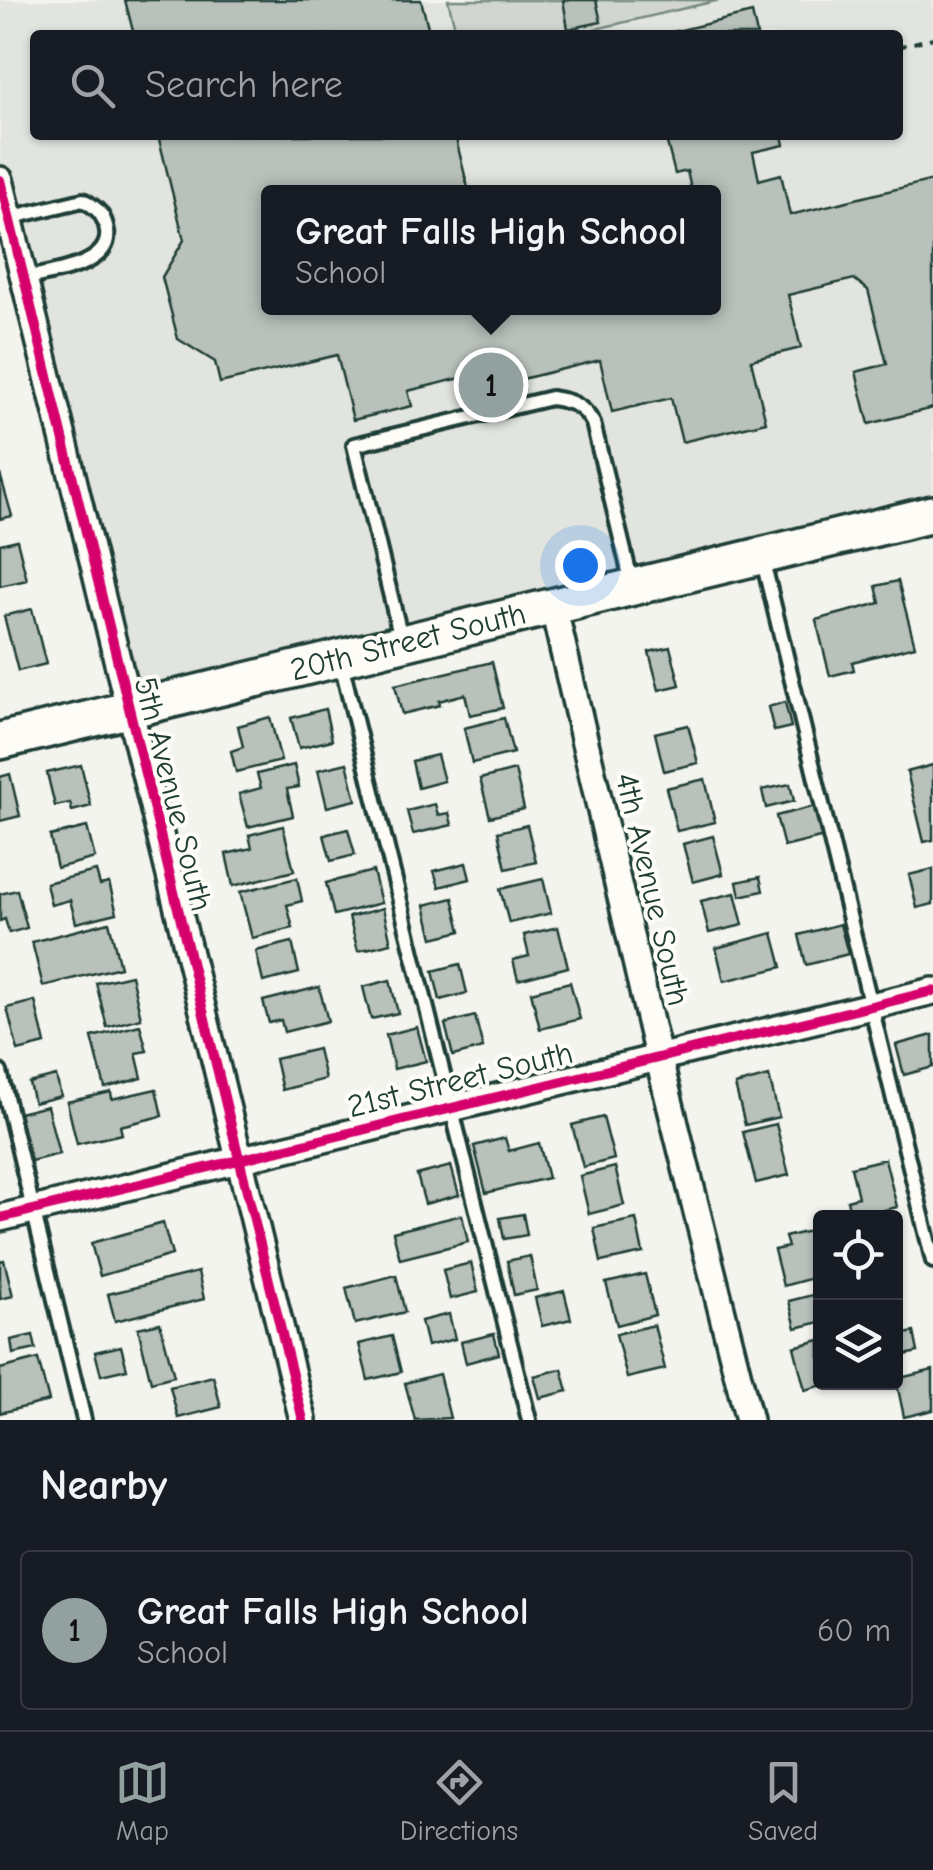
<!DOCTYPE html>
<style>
body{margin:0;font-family:"Comic Neue",sans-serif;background:#242831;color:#f1f3f6}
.controls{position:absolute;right:30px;bottom:30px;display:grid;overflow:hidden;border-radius:10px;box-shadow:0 2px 8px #0004}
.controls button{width:90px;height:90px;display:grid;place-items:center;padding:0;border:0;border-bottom:2px solid #363941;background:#171b24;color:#f1f3f6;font:50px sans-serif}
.you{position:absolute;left:580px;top:565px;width:35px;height:35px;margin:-25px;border:8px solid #fff;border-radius:50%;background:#1a73e8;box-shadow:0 0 0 15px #1a73e833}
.badge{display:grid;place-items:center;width:65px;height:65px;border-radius:50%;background:#92a19f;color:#111;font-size:32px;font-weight:700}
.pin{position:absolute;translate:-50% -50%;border:5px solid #fff;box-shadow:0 2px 10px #0006}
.popup{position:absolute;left:261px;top:185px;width:460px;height:130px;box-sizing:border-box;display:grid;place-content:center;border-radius:10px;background:#171b24;filter:drop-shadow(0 2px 8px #0005);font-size:32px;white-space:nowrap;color:#9ea1a6}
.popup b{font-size:38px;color:#f1f3f6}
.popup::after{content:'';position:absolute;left:50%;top:100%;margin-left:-20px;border:20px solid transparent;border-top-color:#171b24}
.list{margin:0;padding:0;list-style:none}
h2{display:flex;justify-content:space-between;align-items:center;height:130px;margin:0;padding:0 40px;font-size:42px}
h2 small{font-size:32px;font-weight:400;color:#9ea1a6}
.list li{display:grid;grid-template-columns:65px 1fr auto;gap:30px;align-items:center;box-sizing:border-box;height:160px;margin:0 20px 20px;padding:0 20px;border:2px solid #363941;border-radius:10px}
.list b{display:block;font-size:38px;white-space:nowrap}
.list p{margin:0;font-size:32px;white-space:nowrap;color:#9ea1a6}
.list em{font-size:32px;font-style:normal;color:#9ea1a6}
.icon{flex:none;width:55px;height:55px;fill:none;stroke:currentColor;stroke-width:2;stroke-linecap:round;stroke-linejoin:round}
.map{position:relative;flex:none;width:933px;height:1420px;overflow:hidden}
.search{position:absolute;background:#171b24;box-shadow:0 2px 8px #0004;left:30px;right:30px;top:30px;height:110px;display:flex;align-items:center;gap:25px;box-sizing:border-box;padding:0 35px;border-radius:10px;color:#9ea1a6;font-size:38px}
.sheet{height:310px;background:#171b24}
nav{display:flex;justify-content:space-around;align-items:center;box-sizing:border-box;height:140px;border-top:2px solid #363941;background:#171b24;font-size:28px;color:#9ea1a6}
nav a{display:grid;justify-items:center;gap:5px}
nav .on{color:#92a19f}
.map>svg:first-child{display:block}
.built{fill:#e2e5df;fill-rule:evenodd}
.green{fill:#d1d6d1;stroke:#788a82;stroke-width:2.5}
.building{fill:#b9c1bb;stroke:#1f3d34;stroke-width:2.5}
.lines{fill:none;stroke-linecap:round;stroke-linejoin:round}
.lane-casing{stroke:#1f3d34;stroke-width:20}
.street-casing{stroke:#1f3d34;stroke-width:32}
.secondary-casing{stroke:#1f3d34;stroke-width:42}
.path{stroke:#1f3d34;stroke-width:4;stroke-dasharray:8 8;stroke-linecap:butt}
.lane{stroke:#fdfcf7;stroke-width:12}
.street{stroke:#fdfcf7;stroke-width:25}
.secondary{stroke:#fdfcf7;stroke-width:35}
.cycleway-casing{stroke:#fdfcf7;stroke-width:16}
.cycleway{stroke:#d6006c;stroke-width:10}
.labels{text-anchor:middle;stroke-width:8;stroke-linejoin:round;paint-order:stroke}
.street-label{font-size:32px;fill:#1f3d34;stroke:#fdfcf7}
</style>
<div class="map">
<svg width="933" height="1420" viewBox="0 0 933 1420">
<rect width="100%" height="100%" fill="#f4f4ef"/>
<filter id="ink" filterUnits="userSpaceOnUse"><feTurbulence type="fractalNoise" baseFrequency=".01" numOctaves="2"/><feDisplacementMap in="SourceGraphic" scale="20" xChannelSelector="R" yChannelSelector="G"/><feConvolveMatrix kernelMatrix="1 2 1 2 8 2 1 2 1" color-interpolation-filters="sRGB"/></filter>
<g filter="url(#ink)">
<path class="built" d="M 0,0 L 933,0 L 933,514 L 127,711 L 0,180 ZM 35,35 L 898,35 L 898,135 L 35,135 ZM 268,192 L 714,192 L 714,308 L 268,308 Z"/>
<polygon class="green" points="448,0 720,0 570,35 457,35"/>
<g class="building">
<polygon points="125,0 421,0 430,35 134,35"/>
<polygon points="563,0 596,0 601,22 568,29"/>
<polygon points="752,13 757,35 660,35"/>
<polygon points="158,135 455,135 469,192 268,192 268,308 714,308 714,192 676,192 691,189 687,171 675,174 665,135 782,135 784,145 753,152 759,180 781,174 790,215 933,180 933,408 869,424 856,372 887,364 868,290 854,279 788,295 801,348 751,360 766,422 682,442 671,398 612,412 600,360 477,390 473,375 408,391 412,406 353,420 337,355 220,383 215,362 178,339 162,277 184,240"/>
<polygon points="0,474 12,516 0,519"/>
<polygon points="17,540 27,580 0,586 0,544"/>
<polygon points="898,581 915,646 852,662 854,670 830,676 816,620 880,603 876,586"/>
<polygon points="32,609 46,664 18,671 4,616"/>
<polygon points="670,647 680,685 659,690 649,652"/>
<polygon points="492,662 503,708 470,715 465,694 439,701 440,705 402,714 395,685"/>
<polygon points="785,702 791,727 774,731 768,707"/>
<polygon points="325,709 332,740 299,748 291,718"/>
<polygon points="270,717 281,761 236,772 231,751 243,747 238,726"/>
<polygon points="504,718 513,753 472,763 464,728"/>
<polygon points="688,725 698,763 664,771 655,733"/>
<polygon points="437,755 444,781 418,788 412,761"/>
<polygon points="347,763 356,800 327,807 318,770"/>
<polygon points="81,765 91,806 72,811 70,803 55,806 47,773"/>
<polygon points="294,765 299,787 287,789 293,816 248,827 239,794 261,788 257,774"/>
<polygon points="933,765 933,840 924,842 907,772"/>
<polygon points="515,770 524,809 490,817 480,779"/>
<polygon points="10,774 20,816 0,821 0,777"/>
<polygon points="705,779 715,822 677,831 666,788"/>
<polygon points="790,784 794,801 766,808 762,790"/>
<polygon points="435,804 438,815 449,813 452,825 413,834 407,811"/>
<polygon points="816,806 824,837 784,847 776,816"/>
<polygon points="527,825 536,862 506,869 498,832"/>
<polygon points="283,826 294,871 233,886 226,854 252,848 249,835"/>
<polygon points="87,827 95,858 57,868 50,836"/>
<polygon points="348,829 355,855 331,861 324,835"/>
<polygon points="713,836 723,874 693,882 683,844"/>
<polygon points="466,863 470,879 439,887 434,871"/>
<polygon points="933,869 933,904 917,908 909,875"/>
<polygon points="96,871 100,885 109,883 117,913 76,923 70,900 51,905 46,883"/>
<polygon points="373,871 381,903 334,915 326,883"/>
<polygon points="760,877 763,891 740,896 737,882"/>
<polygon points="297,878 302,901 287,905 293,928 252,938 240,892"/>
<polygon points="543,879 551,913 509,923 500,889"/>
<polygon points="17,890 27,928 9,933 5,919 0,921 0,894"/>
<polygon points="735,893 743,925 709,933 701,901"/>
<polygon points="453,898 461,931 433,938 425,905"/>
<polygon points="383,908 391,943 358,951 349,917"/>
<polygon points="109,922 120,967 43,986 32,942"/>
<polygon points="840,924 848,954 806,965 799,935"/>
<polygon points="558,927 568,967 518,980 513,960 529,956 524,935"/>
<polygon points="773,933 782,967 724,981 716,948"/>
<polygon points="292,942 299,973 263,982 256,951"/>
<polygon points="460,964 467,993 440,1000 433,971"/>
<polygon points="131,975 141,1018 107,1027 96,983"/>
<polygon points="390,980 398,1013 371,1019 363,987"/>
<polygon points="570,982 580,1019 540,1029 531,992"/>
<polygon points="319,987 328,1021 284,1032 281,1020 269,1023 263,1001"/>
<polygon points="35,1001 45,1044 18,1051 7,1008"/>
<polygon points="475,1016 483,1048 453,1056 445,1024"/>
<polygon points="140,1025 147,1051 136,1053 142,1078 105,1088 92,1037"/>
<polygon points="417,1027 426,1061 394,1069 386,1035"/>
<polygon points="933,1035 933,1067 904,1075 896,1045"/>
<polygon points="318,1049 325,1079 282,1090 275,1059"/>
<polygon points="56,1076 61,1096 34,1103 29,1083"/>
<polygon points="769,1076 779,1117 745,1125 735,1085"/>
<polygon points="156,1089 162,1116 120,1126 122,1134 77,1144 67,1102 111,1092 112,1099"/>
<polygon points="47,1106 59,1154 31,1161 19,1113"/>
<polygon points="603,1117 614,1159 583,1167 572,1125"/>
<polygon points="776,1124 789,1175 756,1183 743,1132"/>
<polygon points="505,1138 509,1151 539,1143 548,1178 486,1193 474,1146"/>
<polygon points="885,1159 897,1207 851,1218 847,1200 858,1197 851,1167"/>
<polygon points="451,1166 459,1195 425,1204 417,1175"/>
<polygon points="615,1167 624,1205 589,1214 580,1176"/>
<polygon points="523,1214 527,1235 504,1239 500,1218"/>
<polygon points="462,1215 468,1242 400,1259 393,1232"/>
<polygon points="636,1219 643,1253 601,1262 594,1228"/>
<polygon points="163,1223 172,1255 100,1276 91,1243"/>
<polygon points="813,1230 820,1261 820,1276 783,1286 774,1250 788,1247 785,1237"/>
<polygon points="530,1256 537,1290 514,1295 507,1261"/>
<polygon points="4,1260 13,1296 0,1299 0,1261"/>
<polygon points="471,1263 478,1292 450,1299 443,1270"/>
<polygon points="198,1272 204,1299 115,1321 108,1294"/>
<polygon points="645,1274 655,1315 617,1325 606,1283"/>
<polygon points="396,1275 405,1312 355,1324 346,1288"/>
<polygon points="564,1291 571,1319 542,1326 535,1298"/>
<polygon points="820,1293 820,1322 796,1328 789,1301"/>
<polygon points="449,1314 455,1339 427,1346 421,1321"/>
<polygon points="160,1323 174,1376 151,1382 138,1328"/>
<polygon points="654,1325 665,1369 627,1378 616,1334"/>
<polygon points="914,1332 918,1352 896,1357 896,1336"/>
<polygon points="494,1334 499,1354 466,1363 461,1342"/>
<polygon points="33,1335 36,1349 13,1354 11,1340"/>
<polygon points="392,1336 401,1372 368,1380 359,1344"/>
<polygon points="820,1340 820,1382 834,1382 805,1390 794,1347"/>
<polygon points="121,1346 127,1369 101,1375 95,1352"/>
<polygon points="38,1359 49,1401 0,1413 0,1369"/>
<polygon points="562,1369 568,1391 540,1398 534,1376"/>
<polygon points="933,1370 933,1410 904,1417 896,1379"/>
<polygon points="439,1374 450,1418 415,1420 405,1383"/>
<polygon points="213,1376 221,1407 178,1418 170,1387"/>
</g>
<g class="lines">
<defs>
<g id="lane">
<path d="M 9,218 L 83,200 C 96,207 105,215 107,231 C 112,267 49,272 24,279"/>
<polyline points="762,557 933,1261"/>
<path d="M 401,638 L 354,445 L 551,398 C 571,401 582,404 593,423 L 632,584"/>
<polyline points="340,659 529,1420"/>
<polyline points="0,1072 84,1420"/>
</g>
<g id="street">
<polyline points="0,180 303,1420"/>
<polyline points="553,605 658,1056 749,1420"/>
<polyline points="0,1218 933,991"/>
</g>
<polyline id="secondary" points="0,741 933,514"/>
</defs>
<use href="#lane" class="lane-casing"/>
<use href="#street" class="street-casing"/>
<use href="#secondary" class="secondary-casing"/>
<polyline class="path" points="898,47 933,38"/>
<use href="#lane" class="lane"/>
<use href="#street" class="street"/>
<use href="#secondary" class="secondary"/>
<defs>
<g id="cycleway">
<polyline points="0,180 303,1420"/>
<polyline points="0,1218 933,991"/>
</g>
</defs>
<use href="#cycleway" class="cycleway-casing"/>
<use href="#cycleway" class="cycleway"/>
</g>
</g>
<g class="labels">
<g class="street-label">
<text transform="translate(408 641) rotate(-14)" y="11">20th Street South</text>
<text transform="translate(174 794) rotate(76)" y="11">5th Avenue South</text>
<text transform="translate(653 889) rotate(77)" y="11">4th Avenue South</text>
<text transform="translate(460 1079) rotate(-14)" y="11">21st Street South</text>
</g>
</g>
</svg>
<div class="controls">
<button><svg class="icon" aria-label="locate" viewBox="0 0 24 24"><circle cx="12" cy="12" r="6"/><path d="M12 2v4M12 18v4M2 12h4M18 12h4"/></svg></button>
<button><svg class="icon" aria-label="layers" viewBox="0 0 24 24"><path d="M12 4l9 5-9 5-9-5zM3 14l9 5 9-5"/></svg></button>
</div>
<div class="you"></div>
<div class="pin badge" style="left:491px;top:385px">1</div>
<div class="popup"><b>Great Falls High School</b>School</div>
<div class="search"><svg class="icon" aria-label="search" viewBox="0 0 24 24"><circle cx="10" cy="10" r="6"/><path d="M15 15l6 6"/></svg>Search here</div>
</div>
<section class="sheet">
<h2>Nearby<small></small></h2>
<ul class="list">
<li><span class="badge">1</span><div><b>Great Falls High School</b><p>School</p></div><em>60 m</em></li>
</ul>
</section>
<nav>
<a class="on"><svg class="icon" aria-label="map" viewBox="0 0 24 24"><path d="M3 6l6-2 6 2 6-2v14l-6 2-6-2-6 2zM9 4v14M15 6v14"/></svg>Map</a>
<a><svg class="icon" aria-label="directions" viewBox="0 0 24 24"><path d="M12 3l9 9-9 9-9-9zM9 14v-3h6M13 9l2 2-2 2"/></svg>Directions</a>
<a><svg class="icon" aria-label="saved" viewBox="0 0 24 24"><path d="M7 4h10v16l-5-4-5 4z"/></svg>Saved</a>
</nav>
